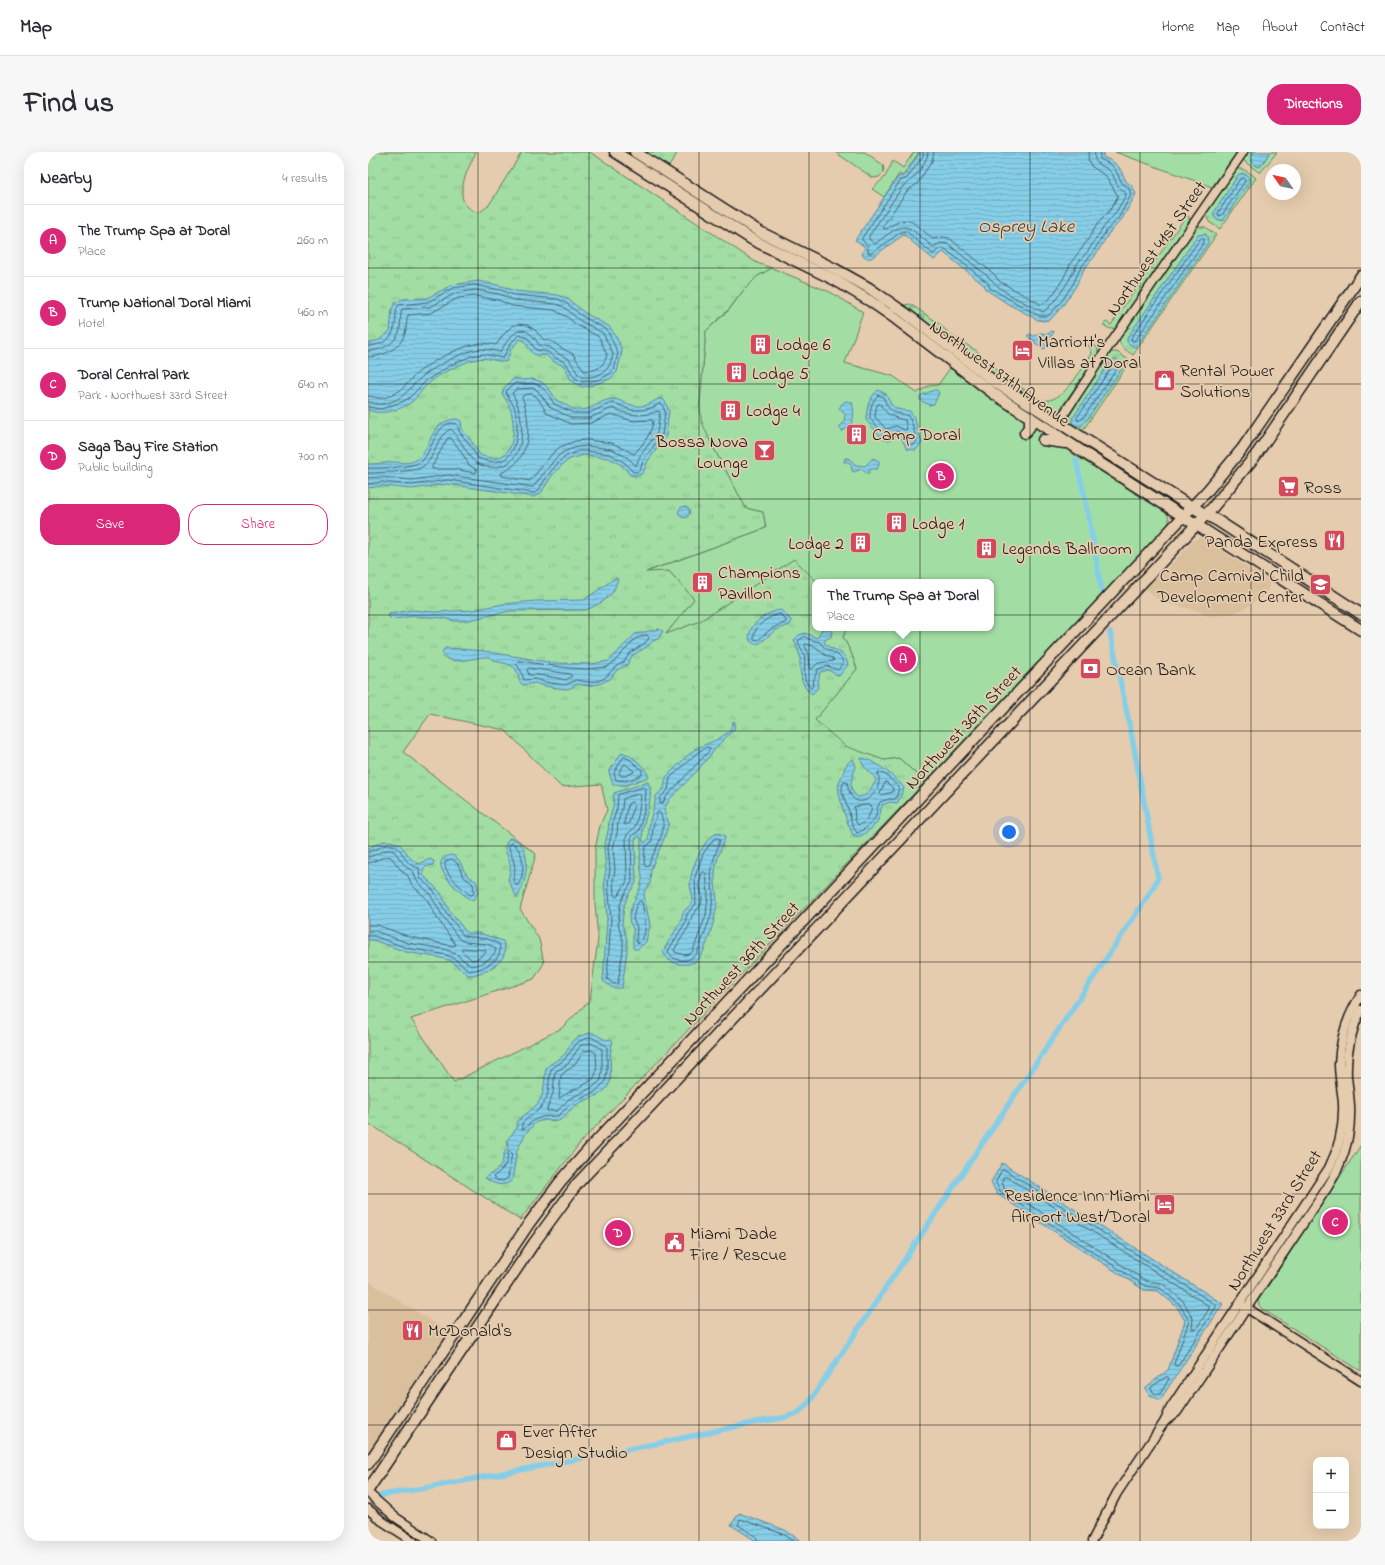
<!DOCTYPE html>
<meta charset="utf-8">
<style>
body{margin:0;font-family:"Indie Flower",sans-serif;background:#f7f7f7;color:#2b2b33}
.controls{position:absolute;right:12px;bottom:12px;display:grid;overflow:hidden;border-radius:8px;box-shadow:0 4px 16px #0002}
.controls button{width:36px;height:36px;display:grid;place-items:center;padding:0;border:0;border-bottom:1px solid #e1e1e2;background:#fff;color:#2b2b33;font:20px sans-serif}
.compass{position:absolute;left:897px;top:12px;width:36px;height:36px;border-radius:50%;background:#fff;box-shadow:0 4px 16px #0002;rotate:304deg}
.you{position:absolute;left:641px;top:680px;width:14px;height:14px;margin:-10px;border:3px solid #fff;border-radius:50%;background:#1a73e8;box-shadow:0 0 0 6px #1a73e833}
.badge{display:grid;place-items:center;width:26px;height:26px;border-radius:50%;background:#db2777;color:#fff;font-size:13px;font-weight:700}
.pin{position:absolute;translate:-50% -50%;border:2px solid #fff;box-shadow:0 1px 4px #0006}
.popup{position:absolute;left:444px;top:427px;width:182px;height:52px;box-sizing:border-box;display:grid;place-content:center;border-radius:8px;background:#fff;filter:drop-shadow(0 1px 3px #0005);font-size:13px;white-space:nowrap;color:#7c7c81}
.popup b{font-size:15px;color:#2b2b33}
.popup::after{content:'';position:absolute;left:50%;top:100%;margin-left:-8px;border:8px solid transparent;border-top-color:#fff}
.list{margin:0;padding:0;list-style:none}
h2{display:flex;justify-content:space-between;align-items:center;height:52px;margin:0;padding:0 16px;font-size:17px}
h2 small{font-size:13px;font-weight:400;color:#7c7c81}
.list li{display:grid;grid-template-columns:26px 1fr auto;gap:12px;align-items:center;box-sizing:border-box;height:72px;padding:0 16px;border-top:1px solid #e1e1e2}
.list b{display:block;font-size:15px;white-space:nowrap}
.list p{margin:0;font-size:13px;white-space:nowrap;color:#7c7c81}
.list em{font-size:13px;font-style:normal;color:#7c7c81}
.actions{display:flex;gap:8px;padding:12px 16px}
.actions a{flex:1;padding:9px 0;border:1px solid #db2777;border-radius:16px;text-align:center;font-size:14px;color:#db2777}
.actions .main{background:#db2777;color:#fff}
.map{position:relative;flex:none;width:993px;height:1389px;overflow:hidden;border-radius:16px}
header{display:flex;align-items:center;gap:24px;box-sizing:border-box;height:56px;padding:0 20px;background:#fff;border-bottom:1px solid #e1e1e2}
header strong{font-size:19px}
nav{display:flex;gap:22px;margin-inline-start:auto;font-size:14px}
.intro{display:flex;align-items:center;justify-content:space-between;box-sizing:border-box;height:96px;padding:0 24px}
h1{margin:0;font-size:28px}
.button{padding:10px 18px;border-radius:16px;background:#db2777;color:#fff;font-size:14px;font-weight:700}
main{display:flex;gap:24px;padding:0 24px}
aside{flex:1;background:#fff;border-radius:16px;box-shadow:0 4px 16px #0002}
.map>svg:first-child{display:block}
.built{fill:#dabf9d}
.grass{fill:url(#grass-tufts);stroke:#5f7d60;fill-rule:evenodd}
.forest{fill:url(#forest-firs);stroke:#5f7d60}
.green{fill:#a2dea4;stroke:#5f7d60}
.water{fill:url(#water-rules);stroke:#5c8796}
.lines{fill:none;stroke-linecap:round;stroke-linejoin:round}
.shore{stroke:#46636e;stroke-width:1}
.canal{stroke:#86cee8;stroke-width:5.5}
.minor-casing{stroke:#1c1c1c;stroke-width:11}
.major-casing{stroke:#1c1c1c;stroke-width:13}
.minor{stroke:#e6ccae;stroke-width:8}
.major{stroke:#e6ccae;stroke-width:10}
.grid{fill:none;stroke:#1c1c1c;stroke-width:1;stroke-opacity:0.55}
.labels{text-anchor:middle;stroke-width:3.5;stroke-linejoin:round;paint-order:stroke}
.street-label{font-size:18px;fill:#1c1c1c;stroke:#e6ccae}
.poi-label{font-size:18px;fill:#1c1c1c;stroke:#e6ccae;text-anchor:start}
.water-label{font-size:19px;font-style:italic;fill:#314045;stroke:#e6ccae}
</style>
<header>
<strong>Map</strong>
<nav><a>Home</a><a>Map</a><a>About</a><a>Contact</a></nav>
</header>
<div class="intro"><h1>Find us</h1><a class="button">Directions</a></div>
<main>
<aside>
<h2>Nearby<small>4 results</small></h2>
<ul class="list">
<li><span class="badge">A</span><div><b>The Trump Spa at Doral</b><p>Place</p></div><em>260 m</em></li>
<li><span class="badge">B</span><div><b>Trump National Doral Miami</b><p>Hotel</p></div><em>460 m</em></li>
<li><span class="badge">C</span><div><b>Doral Central Park</b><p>Park · Northwest 33rd Street</p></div><em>640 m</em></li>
<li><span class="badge">D</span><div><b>Saga Bay Fire Station</b><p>Public building</p></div><em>700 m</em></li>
</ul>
<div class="actions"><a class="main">Save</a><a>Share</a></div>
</aside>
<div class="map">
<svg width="993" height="1389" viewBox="0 0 993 1389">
<defs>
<pattern id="grass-tufts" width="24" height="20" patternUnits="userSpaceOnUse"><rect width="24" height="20" fill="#a2dea4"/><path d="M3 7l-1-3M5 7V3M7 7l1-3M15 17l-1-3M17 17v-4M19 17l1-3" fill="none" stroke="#8bbe8d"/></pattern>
<pattern id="forest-firs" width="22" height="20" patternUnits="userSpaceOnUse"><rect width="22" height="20" fill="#a2dea4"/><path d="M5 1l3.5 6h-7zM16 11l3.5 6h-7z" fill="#8bbe8d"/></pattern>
<pattern id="water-rules" width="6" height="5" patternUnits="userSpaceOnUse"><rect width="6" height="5" fill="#86cee8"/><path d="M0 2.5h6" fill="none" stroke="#73b0c6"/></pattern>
</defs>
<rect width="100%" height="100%" fill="#e6ccae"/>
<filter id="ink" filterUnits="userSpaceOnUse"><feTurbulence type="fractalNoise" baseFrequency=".025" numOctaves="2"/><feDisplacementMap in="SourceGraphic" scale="8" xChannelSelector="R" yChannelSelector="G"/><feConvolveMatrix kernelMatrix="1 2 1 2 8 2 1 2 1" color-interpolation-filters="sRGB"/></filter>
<g filter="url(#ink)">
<g class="built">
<polygon points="833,385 901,430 900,437 890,448 876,457 862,462 845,464 837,463 830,459 797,451 783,442 779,438 778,435 786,427 796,420 827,387"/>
<polygon points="0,1129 81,1180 0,1301"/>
</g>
<g class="grass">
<path d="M 0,0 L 108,0 C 102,13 85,43 100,55 C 103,58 107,60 111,61 L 121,53 L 154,0 L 222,0 L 389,111 L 404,116 L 390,124 L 375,139 L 362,156 L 338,179 L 332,252 L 344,293 L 378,356 L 395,360 L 398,376 L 280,419 L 301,419 L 326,447 L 299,481 L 332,469 L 427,406 L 449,430 L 447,430 L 447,452 L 445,457 L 447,459 L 447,476 L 479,476 L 475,485 L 483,500 L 489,517 L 448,567 L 516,608 L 531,606 L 557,630 L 213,990 L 152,1068 L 0,971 ZM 62,562 L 137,578 L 193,635 L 233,632 L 239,658 L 232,673 L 227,698 L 227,751 L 230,787 L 222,848 L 194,876 L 86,930 L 43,867 L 166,827 L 176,811 L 171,787 L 152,757 L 168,702 L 35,600 Z"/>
<polygon points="275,0 310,0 300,16"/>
<polygon points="878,0 886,0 882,7 892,15 902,0 909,0 892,21 876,9 875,5"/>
<path d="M 868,17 C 877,16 882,21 888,26 L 852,77 L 841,70 L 837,61 L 864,20 Z"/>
<path d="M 829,74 L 837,75 L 848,83 L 765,203 C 758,198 749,194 752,184 L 825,77 Z"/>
<polygon points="744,200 749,200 762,209 713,281 700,271 700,266 740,202"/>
</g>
<polygon class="forest" points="542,152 569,170 584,184 609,199 628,218 657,238 650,241 532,154"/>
<g class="green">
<polygon points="467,0 497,0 515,13 516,20 511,25 505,26"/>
<polygon points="546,0 551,0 535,24 531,22 516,45 504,37 517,25 525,9 535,16"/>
<polygon points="747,0 869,0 844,35"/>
<path d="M 816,62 L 821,65 L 822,69 L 748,176 C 742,178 740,176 735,173 L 738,170 L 743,173 L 816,67 L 814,65 Z"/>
<path d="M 404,116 L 462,140 L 495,160 L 477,211 L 525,224 L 549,241 L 560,234 L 570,233 L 582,216 L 636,254 L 673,278 L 691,293 L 798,361 C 802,365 802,370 798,375 L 557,630 L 531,606 L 516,608 L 477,594 L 447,568 L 489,517 L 483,500 L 475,485 L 479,476 L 623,476 L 623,430 L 449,430 L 426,407 L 332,469 L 298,482 L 326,447 L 301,419 L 278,420 L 398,376 L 395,360 L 378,356 L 344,293 L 333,268 L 332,252 L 338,179 L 361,158 L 375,139 L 390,124 Z"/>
<path d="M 723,191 L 729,195 L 730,199 L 729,204 L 690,260 L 686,262 L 650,241 L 657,238 C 662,241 668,247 673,248 C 695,253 713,217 724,202 L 723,197 L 720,194 Z"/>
<polygon points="993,993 993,1219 894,1157 891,1153 890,1149"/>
</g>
<g class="water">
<path d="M 552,0 L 736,0 L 735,5 L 744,9 L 751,15 L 758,29 L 764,34 L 768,42 L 754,67 L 741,81 L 727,104 L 716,117 L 708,134 L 696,152 L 683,167 L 676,169 L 670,168 L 640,152 L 617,137 L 617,134 L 575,100 L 566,108 L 536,83 C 530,86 506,105 503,106 C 500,107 497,105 494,103 L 497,95 L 487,88 L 530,25 L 536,24 Z"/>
<polygon points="886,0 902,0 892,15 886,13 882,6"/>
<polygon points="874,21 879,23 881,26 881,30 855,69 848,67 845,62 870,23"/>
<polygon points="835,82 838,82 840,87 840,91 769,194 766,195 759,190 759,186 830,83"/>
<path d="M 110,129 L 134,134 L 147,139 L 190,143 L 200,147 L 217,161 L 242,175 L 251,190 L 254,200 L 249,220 L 242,227 L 222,234 L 214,235 L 207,231 L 203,228 L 196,214 L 184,209 L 178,203 C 175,203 171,204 168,203 C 160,201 161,189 152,187 L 143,197 L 139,209 L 136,210 C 127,209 119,205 109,207 C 95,210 71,222 60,232 C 55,236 51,243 46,248 C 34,258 14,264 0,258 L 0,191 L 11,188 L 22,179 L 24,157 L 27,151 L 35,147 L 59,146 L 84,133 Z"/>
<polygon points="683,179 686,180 679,190 681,192 678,196 675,197 667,192 668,190 659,184 661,182 666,184 673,181 680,182"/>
<polygon points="748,207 754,211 755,215 718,269 712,275 704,271 704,267 743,208"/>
<path d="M 146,226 L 155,228 L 165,227 L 174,230 L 182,238 L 189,249 C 197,250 201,257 209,258 C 225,259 231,248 244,247 C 251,246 261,255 273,254 C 281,254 286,248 293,246 L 297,249 L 301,259 L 298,284 L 280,309 L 275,321 L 270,324 L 262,323 L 255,314 L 241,306 L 216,303 L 202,307 L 194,313 L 183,325 L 173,341 L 166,345 L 79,332 L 44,337 L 14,334 L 0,336 L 0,312 C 8,312 16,311 25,310 C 32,310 39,312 46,309 C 63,302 59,274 82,268 C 86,267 89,266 93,269 L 94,277 L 104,290 L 112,303 C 117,304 122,307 127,306 C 149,304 147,270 142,256 C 140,251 137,246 134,242 L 136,236 Z"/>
<path d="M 510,238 L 518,242 C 524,256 527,258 542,259 C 549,268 550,280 554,291 L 548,298 L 539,297 L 533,286 L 528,283 L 521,289 L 515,287 L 498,268 C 499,254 500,248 510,238 Z"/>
<polygon points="566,238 569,238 571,241 566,252 561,253 552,248 552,244"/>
<path d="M 477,249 L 484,250 C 487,261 487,274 474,279 L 472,277 L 472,274 L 476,271 L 477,262 L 471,257 L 473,253 Z"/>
<polygon points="477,306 480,306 488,313 497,314 505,306 511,309 511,313 509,317 502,317 500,322 493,317 487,320 484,319 483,312 480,310 476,310"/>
<circle cx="316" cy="360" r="5.5"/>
<polygon points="247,426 250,427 249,430 245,440 236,449 225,455 218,458 142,459 96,469 86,469 76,466 46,464 27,467 22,466 20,464 21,462 44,458 66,460 104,458 135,452 168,449 216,448"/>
<path d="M 413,458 L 424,469 L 422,473 L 408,478 L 392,491 L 387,492 L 382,489 C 377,473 400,459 413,458 Z"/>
<path d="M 455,476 L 462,476 L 464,481 L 463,484 L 457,488 L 456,490 C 465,501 477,496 480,513 L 471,524 L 460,518 L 452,520 L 449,537 L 444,542 L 438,537 L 434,529 L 432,517 L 432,504 L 426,488 L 431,483 L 437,481 L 449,486 Z"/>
<path d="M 291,477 L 295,479 L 290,487 L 285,489 L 280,494 L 264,504 L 259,513 L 249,518 L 242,527 L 231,532 L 220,534 L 209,532 L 203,536 L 197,537 L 176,534 L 167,531 L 155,533 C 149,529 152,525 149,520 C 145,511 135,512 128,509 C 125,507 123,506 120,505 C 107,504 80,517 74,500 L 77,496 L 81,496 L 115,499 L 186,511 L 223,512 L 241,509 L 267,482 Z"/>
<path d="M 365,569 L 367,570 L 366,578 L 354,589 L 329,619 L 301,648 L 296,658 L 301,671 L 296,687 L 283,717 L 282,732 L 277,738 L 276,743 L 282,773 L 278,790 L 270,797 L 266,797 L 265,795 L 265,776 C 254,764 270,745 273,732 C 276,723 272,720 272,711 C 272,703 273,694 273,686 L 271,684 L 267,687 L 268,731 L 260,743 L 256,754 L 254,772 L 259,787 L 259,799 L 254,836 L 245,836 L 235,829 L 239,767 L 236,728 L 238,718 L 236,696 L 240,679 L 241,669 L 245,655 L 246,641 L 280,630 C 287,646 277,662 275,677 C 274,681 275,686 275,690 L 278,690 C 282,686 280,681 281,675 C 282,664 287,655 288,644 L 296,636 L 298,625 L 318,605 L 327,597 L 350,587 L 362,579 Z"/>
<path d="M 254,600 C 266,605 276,613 281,625 L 258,633 L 245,633 L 241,620 Z"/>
<path d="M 493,606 C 506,607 528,625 536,636 C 533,641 533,646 529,651 L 522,650 L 515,653 C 512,657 513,661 511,665 C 509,674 498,681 491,685 L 485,683 C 480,674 468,640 471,631 C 472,627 474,624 476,619 C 477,614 480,609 485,607 L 488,614 C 485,625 478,637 490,645 L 498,643 L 506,632 L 508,628 C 504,619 493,616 493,606 Z"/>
<path d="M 350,681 L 356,683 L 357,686 C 353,697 348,709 347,721 C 346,731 349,741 349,751 C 348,763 338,802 329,809 C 324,812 316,813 311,812 C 304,811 297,807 295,799 L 313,769 L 315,760 L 325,750 C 325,743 322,738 322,731 C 323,717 335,685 350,681 Z"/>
<path d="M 141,686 C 167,689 159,731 149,746 L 140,728 C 141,723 143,718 142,713 C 140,700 133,699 141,686 Z"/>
<path d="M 16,689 C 41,689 34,704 51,712 L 62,707 L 66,709 L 65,713 L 57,715 L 55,720 L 55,723 L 73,741 L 81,758 L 99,781 L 111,781 L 135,789 C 136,792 137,796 137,799 C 135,814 114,821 101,824 L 83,809 L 73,806 L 38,800 L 5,788 L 0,788 L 0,696 Z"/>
<path d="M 84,703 C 94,707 92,714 98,721 C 100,725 105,727 109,730 L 110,741 L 106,747 L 103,748 C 92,741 54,708 84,703 Z"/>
<path d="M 223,880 L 238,888 L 243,887 L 245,889 C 240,902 244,916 242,929 C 239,944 218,946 207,954 C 202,958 197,964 191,969 L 178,968 L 168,970 L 158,981 L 149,998 L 144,1029 C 134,1035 127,1033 117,1026 C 121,1022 127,1020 131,1016 C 137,1009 133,1003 140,995 L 139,988 L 149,976 L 149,969 C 177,947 174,950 178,916 C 183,910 192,908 197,902 C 201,897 202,889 208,886 C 213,883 218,883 223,880 Z"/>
<polygon points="634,1011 855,1152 792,1248 782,1243 777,1236 800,1218 817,1169 809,1155 790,1139 776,1138 629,1042 623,1030"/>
<polygon points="371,1361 417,1378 433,1389 388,1389 363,1373"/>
</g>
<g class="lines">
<g class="shore">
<polyline points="555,0 555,4 539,26 532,29 494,86 494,88 500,94 500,101 504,101 533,80 538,79 565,102 573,96 577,97 620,131 622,136 671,164 680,164 693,150 705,132 713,115 724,102 738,79 751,65 763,43 761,36 754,31 747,17 742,12 732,7 732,0"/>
<path d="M 560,0 C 560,10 544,30 535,34 L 501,84 L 501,87 L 507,92 C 539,67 536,71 565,95 L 573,91 L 580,92 L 623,127 C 635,142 656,150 673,159 L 676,160 L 689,146 L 700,130 L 709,112 L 720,99 L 735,76 L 747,62 L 758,43 C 757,38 753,38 750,34 C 747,29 746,24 743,20 C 736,12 724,15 727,0"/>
<path d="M 566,0 L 564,9 L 549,32 L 539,39 L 515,74 L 515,76 L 518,77 C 543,60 545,71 565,87 L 574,85 L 581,86 L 626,122 L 631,129 L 674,153 L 685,143 L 695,127 L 704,109 L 715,95 L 729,73 L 742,58 L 750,44 L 738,24 L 723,14 L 720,7 L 721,0"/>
<polygon points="875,26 877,27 877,29 854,63 851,64 850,61 872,27"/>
<polygon points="834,86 836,87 836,90 767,189 764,189 763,186 832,87"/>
<path d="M 0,194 C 19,193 27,184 28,165 C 28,160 28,156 31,153 L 60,150 L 85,136 L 106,133 L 133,138 L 146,143 L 190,147 L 198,151 L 214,164 L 239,178 L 250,201 L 246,218 L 240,223 L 230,228 L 214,230 L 206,225 L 198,211 L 186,205 L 180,200 L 168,198 L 160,186 L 151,183 L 143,191 L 135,206 L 115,202 L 103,204 L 83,213 L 59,228 L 41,246 L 36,249 L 13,257 L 0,255"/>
<path d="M 0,199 C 13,199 30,191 32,176 C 33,170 32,163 34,157 L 62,155 L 88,141 L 107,138 L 131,142 L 146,148 L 188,152 L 196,155 L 211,168 L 235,181 L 245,202 C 242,219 232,226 214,225 L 210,222 L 201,207 L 189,201 L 182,195 L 171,193 C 155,166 144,181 132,200 C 126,199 120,197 113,197 C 97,198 68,214 55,224 C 40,236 37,248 15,252 C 10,253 5,250 0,250"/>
<path d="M 0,205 C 15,205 33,196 37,181 C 39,175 38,168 40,163 L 63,161 L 90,146 L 107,144 L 130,148 L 144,154 L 186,158 L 199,165 L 209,173 L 231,185 L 239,203 C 235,215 230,219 216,219 L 205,202 L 193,196 L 185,190 L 175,187 L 167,178 L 159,173 L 150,172 L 144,174 L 135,183 L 128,193 C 123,192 118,191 113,191 C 95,193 66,208 52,219 C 37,231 36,241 15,246 C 10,247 5,244 0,244"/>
<polygon points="747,211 750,212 750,215 715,266 710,269 709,266"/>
<path d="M 164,242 L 169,245 L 179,261 L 203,272 L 223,271 L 243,262 L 265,269 L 284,268 L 285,269 C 284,282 274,293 266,302 L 244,291 L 219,288 L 207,289 L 192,295 L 184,302 L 162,329 L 134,324 L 133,321 C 164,309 164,271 154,245 L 156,243 Z"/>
<path d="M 510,243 L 515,245 C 523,263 525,259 540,264 C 545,270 546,281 549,289 L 546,293 L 541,293 C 535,283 532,274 520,284 L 517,283 L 502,267 C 502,258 503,250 510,243 Z"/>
<path d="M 510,252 L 512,252 C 518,263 526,266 537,268 L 539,277 L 537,278 L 528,274 L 518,277 L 507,265 L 508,257 Z"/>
<polygon points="80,286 83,286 92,298 101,313 109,318 108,321 84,317 64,317 64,315"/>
<path d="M 0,316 C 12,316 45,316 54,309 C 64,300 69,265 89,272 L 91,279 L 101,292 L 110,306 C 147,322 153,285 147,257 C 145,251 141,247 138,241 L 139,238 L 147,231 L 155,232 L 165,231 L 172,234 L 179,240 L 186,252 L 206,261 L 221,261 L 243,251 L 246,251 L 263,258 L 274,258 L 286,255 L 292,251 L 294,252 L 297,260 L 294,283 L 276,307 L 272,318 L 269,320 L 265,320 L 257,311 L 242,302 L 219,299 L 210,299 L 197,305 L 191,310 L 180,323 L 170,339 L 166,341 L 80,328 L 44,333 L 14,330 L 0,332"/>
<path d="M 0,321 C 9,321 17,320 25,320 C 41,318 55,321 64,304 C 70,294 71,282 83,277 C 90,283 102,308 108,311 C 114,314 123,316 130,315 C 161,309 157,262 144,241 L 149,237 L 165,236 L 169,238 L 183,256 L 204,266 L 222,266 L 244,256 C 262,263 271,266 290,259 L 292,260 L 289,281 L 272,304 L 268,314 L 260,306 L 244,297 L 219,294 L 209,295 L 195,300 L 188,306 L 165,335 L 80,323 L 44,328 L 14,325 L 0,326"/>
<path d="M 412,462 L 418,468 L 418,470 L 403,477 L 390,488 L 386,487 C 385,474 401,464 412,462 Z"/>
<polygon points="279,483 281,486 277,491 262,501 256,510 247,515 237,526 230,529 220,530 208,528 197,533 177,530 167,527 156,528 153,519 148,512 150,509 201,516 219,517 239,515 246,510 267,487"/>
<path d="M 437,485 L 446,489 L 452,490 C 457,501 473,499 475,511 L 470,518 L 460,514 L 450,517 L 446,527 L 445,534 L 443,536 C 432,528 439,512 436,502 C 434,498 432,494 430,490 L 431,488 Z"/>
<polygon points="438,492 448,495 457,503 465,506 466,509 450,511 444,517 442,517 441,502 437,494"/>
<path d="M 161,516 L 202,522 L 204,524 L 198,528 C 189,526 169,522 161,523 L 159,518 Z"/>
<polygon points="339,595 342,596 341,599 298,645 295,651 292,652 292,646 300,638 302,626 329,601"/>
<polygon points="256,605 261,607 274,618 274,623 258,629 248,628 246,621"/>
<polygon points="257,612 265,618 266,620 257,624 253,624 251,621"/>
<path d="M 511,620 L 518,623 L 531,635 L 529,644 L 527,647 L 521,647 L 512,650 C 509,655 509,660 507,666 C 503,672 495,679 489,681 C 484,674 483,668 481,660 C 479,651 470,638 476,630 L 479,630 C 484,669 518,640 510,622 Z"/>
<polygon points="518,630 525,636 525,640 513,643 512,641"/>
<polygon points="276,635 278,637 277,655 271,679 266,682 263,686 264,730 257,741 252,753 250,772 255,788 255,798 250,831 246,832 239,827 243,767 240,728 242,718 240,696 244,680 245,669 249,656 250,643"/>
<path d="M 271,642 L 273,644 C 272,651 270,670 266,676 C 263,680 259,680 258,686 L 259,729 L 250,744 L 248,745 L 246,743 L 245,728 L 247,718 L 245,696 L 249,681 L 250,670 L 254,657 L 255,647 Z"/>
<polygon points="265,650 266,653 261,671 257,673 256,671 260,652"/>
<path d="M 501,653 L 504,654 C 502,663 499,671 490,673 L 487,668 L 486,655 Z"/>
<path d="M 291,660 C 303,676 286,698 280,714 L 278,715 L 276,713 L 277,696 L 284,689 L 285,675 L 289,661 Z"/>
<path d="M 347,686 L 351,686 L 352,688 L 345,710 L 343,722 L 345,743 L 343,764 L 329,801 C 322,811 305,811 300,799 L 317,771 L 319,762 L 328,752 L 327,725 L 335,702 Z"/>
<path d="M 144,691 C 157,698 158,723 149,734 L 145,728 C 146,722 148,717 146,711 C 145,705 141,701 141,694 Z"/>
<path d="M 0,700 C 7,699 12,694 18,693 C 34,691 33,705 42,712 C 44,714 48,715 51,716 L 52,726 L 66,739 L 78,760 L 96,784 L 120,787 L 131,792 C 137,808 115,817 102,819 L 84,805 L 74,802 L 39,796 L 6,784 L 0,784"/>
<path d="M 0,705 C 10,704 16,695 26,699 L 38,715 L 45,719 L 49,729 L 62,742 L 74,763 L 92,788 L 98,790 L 119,792 L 127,796 L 128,798 C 125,807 112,813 103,814 L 88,802 L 76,797 L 40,791 L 7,779 L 0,779"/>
<path d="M 84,707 L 90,712 L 95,724 L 105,732 L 106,740 L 104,743 L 102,743 C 94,736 75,721 77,710 Z"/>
<path d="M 0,711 C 8,710 15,703 23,705 L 33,718 L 40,724 L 44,733 L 58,746 L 69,766 L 88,793 L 85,794 L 42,785 L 9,773 L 0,773"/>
<polygon points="336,720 338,721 340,743 338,763 325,799 322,802 316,803 307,800 306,798 321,774 324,764 333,753 334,745 331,731 334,721"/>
<path d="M 272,749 L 274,750 C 276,762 282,783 270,792 L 268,789 L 269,775 L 265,767 L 268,754 Z"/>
<polygon points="96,796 117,798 118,800 109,807 104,808 94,799 94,797"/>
<path d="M 223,885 L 239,894 L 239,919 L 237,930 L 227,940 L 204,951 L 190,964 C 172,965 170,963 156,977 L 154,977 L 154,971 C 165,962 178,955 180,940 C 181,932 181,925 183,917 L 196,908 L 210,890 Z"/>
<polygon points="223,891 234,897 234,919 233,928 225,935 201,947 189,959 179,959 179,957 185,941 187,920 200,912 212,894"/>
<path d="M 223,898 L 228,901 C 230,928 228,927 205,938 C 200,940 195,945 191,946 L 193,923 C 205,914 207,914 215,900 Z"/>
<path d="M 141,999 L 144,1001 L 140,1026 L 135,1029 L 128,1028 L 125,1025 C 135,1017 139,1014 140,1002 Z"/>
<polygon points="634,1018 637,1018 848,1153 848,1155 810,1214 807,1214 806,1212 821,1169 812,1153 792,1136 777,1134 632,1039 628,1030"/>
<polygon points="636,1025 639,1025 841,1154 841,1157 828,1177 824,1177 825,1166 815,1149 794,1131 778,1129 636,1036 634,1030"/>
<polygon points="798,1225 800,1225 801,1227 792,1242 789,1242 785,1240 783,1236"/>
<polyline points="390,1389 388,1384 370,1373 372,1367 415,1382 426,1389"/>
</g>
<g class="canal">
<polyline points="708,308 718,350 734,440"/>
<polyline points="14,1343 63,1335 287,1292 389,1270 415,1266 430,1261 442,1249 784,738 790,726 765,590 742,480"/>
</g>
<defs>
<g id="minor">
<polyline points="690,271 739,197 875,0"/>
<polyline points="874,1153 993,1229"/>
<path d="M 797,1269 L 809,1260 L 959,1036 C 973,1014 982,990 982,964 C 983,951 980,937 979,924 C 978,901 983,878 993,858"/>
<polyline points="0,1341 27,1365 63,1389"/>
<polyline points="0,1357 14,1369 45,1389"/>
<path d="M 724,1389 L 749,1341 L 797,1269 L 802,1257 L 961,1016 C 971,996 976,974 975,951 C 974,938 971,925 971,912 C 972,887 980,863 993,843"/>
</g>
<g id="major">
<polyline points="247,0 385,88 467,128 502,149 528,167 625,241 730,310 993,478"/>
<polyline points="267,0 392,80 467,117 501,136 537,161 627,230 817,351 850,369 993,462"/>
<polyline points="657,281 662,274 662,265"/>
<polyline points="675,288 697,291"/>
<polyline points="0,1312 162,1070 192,1030 222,996 840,338 874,297 993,124"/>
<polyline points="0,1338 166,1091 209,1032 845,355 888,303 993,149"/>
</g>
</defs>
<use href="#minor" class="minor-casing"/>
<use href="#major" class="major-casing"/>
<use href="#minor" class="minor"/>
<use href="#major" class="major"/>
</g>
</g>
<path class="grid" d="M 110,0 L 110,1389M 221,0 L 221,1389M 331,0 L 331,1389M 441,0 L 441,1389M 552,0 L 552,1389M 662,0 L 662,1389M 772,0 L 772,1389M 883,0 L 883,1389M 0,116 L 993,116M 0,232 L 993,232M 0,347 L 993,347M 0,463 L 993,463M 0,579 L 993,579M 0,694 L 993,694M 0,810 L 993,810M 0,926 L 993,926M 0,1042 L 993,1042M 0,1158 L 993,1158M 0,1273 L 993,1273"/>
<defs>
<symbol id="building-square" viewBox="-11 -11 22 22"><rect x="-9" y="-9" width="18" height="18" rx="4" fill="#d1495b" stroke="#e6ccae"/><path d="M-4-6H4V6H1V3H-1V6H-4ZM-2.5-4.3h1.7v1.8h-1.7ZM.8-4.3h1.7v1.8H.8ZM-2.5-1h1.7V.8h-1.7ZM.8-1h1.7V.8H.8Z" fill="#fff"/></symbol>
<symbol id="hotel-square" viewBox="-11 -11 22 22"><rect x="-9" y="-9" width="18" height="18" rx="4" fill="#d1495b" stroke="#e6ccae"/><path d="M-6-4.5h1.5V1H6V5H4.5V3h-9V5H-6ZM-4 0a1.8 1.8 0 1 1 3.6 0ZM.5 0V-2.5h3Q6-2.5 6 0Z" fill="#fff"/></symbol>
<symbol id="shop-square" viewBox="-11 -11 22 22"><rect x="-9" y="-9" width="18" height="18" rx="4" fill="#d1495b" stroke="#e6ccae"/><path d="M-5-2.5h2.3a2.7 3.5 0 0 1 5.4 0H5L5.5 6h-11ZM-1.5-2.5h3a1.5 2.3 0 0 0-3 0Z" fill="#fff"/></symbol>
<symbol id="bar-square" viewBox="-11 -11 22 22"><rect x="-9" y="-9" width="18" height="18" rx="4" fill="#d1495b" stroke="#e6ccae"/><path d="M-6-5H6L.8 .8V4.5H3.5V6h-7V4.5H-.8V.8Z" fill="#fff"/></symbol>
<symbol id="supermarket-square" viewBox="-11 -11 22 22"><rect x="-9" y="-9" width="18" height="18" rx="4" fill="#d1495b" stroke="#e6ccae"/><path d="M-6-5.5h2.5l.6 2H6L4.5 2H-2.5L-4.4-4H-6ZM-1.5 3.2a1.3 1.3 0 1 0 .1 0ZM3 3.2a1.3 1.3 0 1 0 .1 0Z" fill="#fff"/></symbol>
<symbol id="restaurant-square" viewBox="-11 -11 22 22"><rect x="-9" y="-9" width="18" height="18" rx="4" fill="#d1495b" stroke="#e6ccae"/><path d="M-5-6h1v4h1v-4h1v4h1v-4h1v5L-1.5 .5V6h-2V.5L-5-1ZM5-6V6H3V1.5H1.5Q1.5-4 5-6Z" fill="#fff"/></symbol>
<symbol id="school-square" viewBox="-11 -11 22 22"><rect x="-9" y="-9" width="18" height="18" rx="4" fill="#d1495b" stroke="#e6ccae"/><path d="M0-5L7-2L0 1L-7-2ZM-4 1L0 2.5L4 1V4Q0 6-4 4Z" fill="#fff"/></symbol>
<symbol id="bank-square" viewBox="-11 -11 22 22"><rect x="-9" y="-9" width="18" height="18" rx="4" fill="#d1495b" stroke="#e6ccae"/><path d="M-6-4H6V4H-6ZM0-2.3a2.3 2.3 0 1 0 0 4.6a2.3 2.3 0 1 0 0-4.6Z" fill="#fff"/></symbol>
<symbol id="civic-square" viewBox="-11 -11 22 22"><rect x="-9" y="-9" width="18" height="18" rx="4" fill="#d1495b" stroke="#e6ccae"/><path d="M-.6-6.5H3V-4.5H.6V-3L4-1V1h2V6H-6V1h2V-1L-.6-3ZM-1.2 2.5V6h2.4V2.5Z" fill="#fff"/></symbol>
</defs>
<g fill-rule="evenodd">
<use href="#building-square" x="380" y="180" width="25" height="25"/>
<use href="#hotel-square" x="642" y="186" width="25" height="25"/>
<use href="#building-square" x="356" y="208" width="25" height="25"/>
<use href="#shop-square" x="784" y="216" width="25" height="25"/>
<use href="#building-square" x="350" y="246" width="25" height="25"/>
<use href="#building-square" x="476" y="270" width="25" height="25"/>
<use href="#bar-square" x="384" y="286" width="25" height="25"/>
<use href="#supermarket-square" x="908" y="322" width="25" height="25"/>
<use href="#building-square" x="516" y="358" width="25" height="25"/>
<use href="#restaurant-square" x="954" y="376" width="25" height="25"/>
<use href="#building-square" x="480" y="378" width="25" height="25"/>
<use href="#building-square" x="606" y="384" width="25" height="25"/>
<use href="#building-square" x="322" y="418" width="25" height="25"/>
<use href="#school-square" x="940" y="420" width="25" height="25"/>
<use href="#bank-square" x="710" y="504" width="25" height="25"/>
<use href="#hotel-square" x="784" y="1040" width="25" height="25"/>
<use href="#civic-square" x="294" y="1078" width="25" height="25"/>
<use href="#restaurant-square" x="32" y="1166" width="25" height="25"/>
<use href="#shop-square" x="126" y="1276" width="25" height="25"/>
</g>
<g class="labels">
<g class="street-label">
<text transform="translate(788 96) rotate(-55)" y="6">Northwest 41st Street</text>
<text transform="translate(632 221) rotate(36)" y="6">Northwest 87th Avenue</text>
<text transform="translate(595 575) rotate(-47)" y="6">Northwest 36th Street</text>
<text transform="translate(373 811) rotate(-47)" y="6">Northwest 36th Street</text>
<text transform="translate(906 1068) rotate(-58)" y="6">Northwest 33rd Street</text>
</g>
<g class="poi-label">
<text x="670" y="195">Marriott's<tspan x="670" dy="21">Villas at Doral</tspan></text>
<text x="408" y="198">Lodge 6</text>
<text x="812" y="224">Rental Power<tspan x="812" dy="21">Solutions</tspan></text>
<text x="384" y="227">Lodge 5</text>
<text x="378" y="264">Lodge 4</text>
<text x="504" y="288">Camp Doral</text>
<text x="380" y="295" text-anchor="end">Bossa Nova<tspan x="380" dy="21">Lounge</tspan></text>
<text x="936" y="341">Ross</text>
<text x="544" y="377">Lodge 1</text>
<text x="950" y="395" text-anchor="end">Panda Express</text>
<text x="476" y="397" text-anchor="end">Lodge 2</text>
<text x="634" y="402">Legends Ballroom</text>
<text x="350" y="426">Champions<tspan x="350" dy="21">Pavillon</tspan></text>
<text x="936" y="429" text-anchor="end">Camp Carnival Child<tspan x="936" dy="21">Development Center</tspan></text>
<text x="738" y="523">Ocean Bank</text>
<text x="782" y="1049" text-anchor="end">Residence Inn Miami<tspan x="782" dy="21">Airport West/Doral</tspan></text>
<text x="322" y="1087">Miami Dade<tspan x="322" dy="21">Fire / Rescue</tspan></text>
<text x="60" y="1184">McDonald's</text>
<text x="154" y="1285">Ever After<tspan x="154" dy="21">Design Studio</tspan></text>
</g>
<g class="water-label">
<text x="658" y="80">Osprey Lake</text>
</g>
</g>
</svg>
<div class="controls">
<button>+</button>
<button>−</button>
</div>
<svg class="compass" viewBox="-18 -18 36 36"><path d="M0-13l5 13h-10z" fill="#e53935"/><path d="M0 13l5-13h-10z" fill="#7c7c81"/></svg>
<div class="you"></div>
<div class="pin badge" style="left:535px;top:507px">A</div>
<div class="popup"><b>The Trump Spa at Doral</b>Place</div>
<div class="pin badge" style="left:573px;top:324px">B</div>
<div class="pin badge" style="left:967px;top:1070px">C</div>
<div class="pin badge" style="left:250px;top:1081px">D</div>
</div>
</main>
